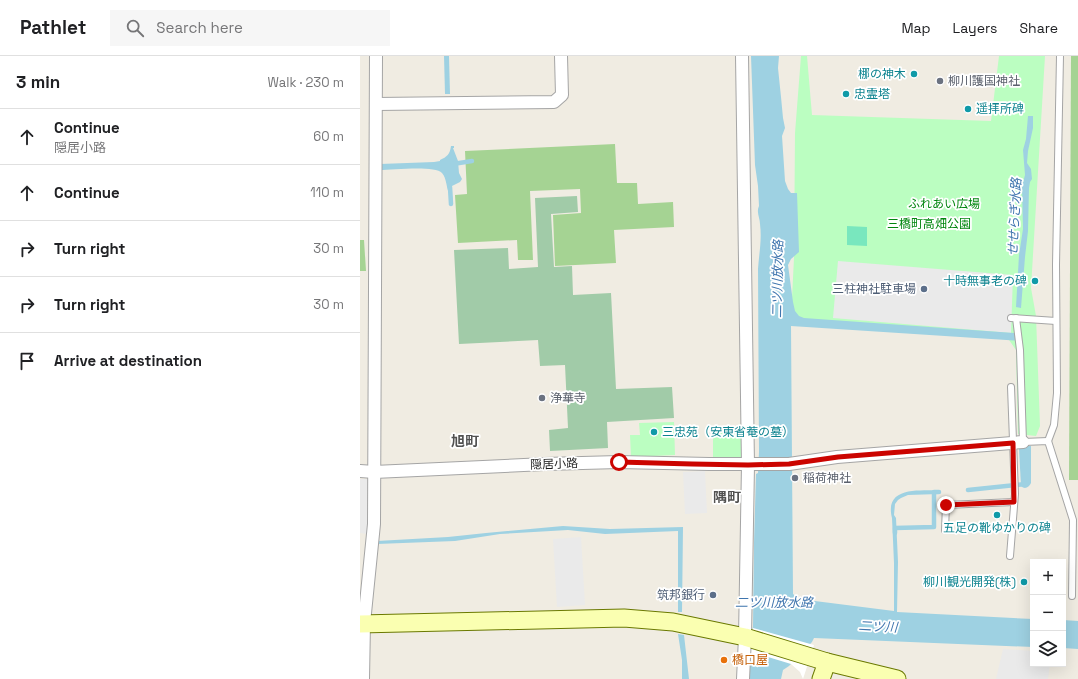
<!DOCTYPE html>
<meta charset="utf-8">
<style>
body{margin:0;font-family:"Space Grotesk","Noto Sans JP",sans-serif;background:#f6f6f6;color:#202124}
.controls{position:absolute;right:12px;bottom:12px;display:grid;overflow:hidden;border-radius:0px;box-shadow:0 4px 16px #0002}
.controls button{width:36px;height:36px;display:grid;place-items:center;padding:0;border:0;border-bottom:1px solid #e0e0e0;background:#fff;color:#202124;font:20px sans-serif}
.stop{position:absolute;width:12px;height:12px;margin:-9px;border:3px solid #cb0400;border-radius:50%;background:#fff}
.stop.end{background:#cb0400;border-color:#fff;box-shadow:0 1px 4px #0008}
.list{margin:0;padding:0;list-style:none}
h2{display:flex;justify-content:space-between;align-items:center;height:52px;margin:0;padding:0 16px;font-size:17px}
h2 small{font-size:13px;font-weight:400;color:#757577}
.list li{display:grid;grid-template-columns:26px 1fr auto;gap:12px;align-items:center;box-sizing:border-box;height:56px;padding:0 16px;border-top:1px solid #e0e0e0}
.list b{display:block;font-size:15px;white-space:nowrap}
.list p{margin:0;font-size:13px;white-space:nowrap;color:#757577}
.list em{font-size:13px;font-style:normal;color:#757577}
.icon{flex:none;width:22px;height:22px;fill:none;stroke:currentColor;stroke-width:2;stroke-linecap:round;stroke-linejoin:round}
.map{position:relative;flex:none;width:718px;height:623px;overflow:hidden}
header{display:flex;align-items:center;gap:24px;box-sizing:border-box;height:56px;padding:0 20px;background:#fff;border-bottom:1px solid #e0e0e0}
header strong{font-size:19px}
nav{display:flex;gap:22px;margin-inline-start:auto;font-size:14px}
.search{width:280px;height:36px;background:#f6f6f6;display:flex;align-items:center;gap:10px;box-sizing:border-box;padding:0 14px;border-radius:0px;color:#757577;font-size:15px}
main{display:flex}
aside{flex:1;background:#fff}
.map>svg:first-child{display:block}
.forest{fill:#a5d393}
.cemetery{fill:#a1cba8}
.park{fill:#bbfec1}
.pitch{fill:#79e7be}
.parking{fill:#eaeaea}
.water{fill:#9ed1e2}
.pier{fill:#fff}
.lines{fill:none;stroke-linecap:round;stroke-linejoin:round}
.stream{stroke:#9ed1e2;stroke-width:4.5}
.lane-casing{stroke:#a5a5a5;stroke-width:8}
.street-casing{stroke:#a5a5a5;stroke-width:14}
.secondary-casing{stroke:#6a7900;stroke-width:19}
.lane{stroke:#fff;stroke-width:6}
.street{stroke:#fff;stroke-width:12}
.secondary{stroke:#faffb1;stroke-width:17}
.route{stroke:#cb0400;stroke-width:5}
.culture-dot{fill:#0f9aa8;stroke:#fff;stroke-width:1.5}
.worship-dot{fill:#6b7280;stroke:#fff;stroke-width:1.5}
.service-dot{fill:#5c6f8a;stroke:#fff;stroke-width:1.5}
.food-dot{fill:#e8710a;stroke:#fff;stroke-width:1.5}
.labels{text-anchor:middle;stroke-width:3.5;stroke-linejoin:round;paint-order:stroke}
.culture-label{font-size:12px;fill:#0d838f;stroke:#fff;text-anchor:end}
.worship-label{font-size:12px;fill:#5b616d;stroke:#fff;text-anchor:start}
.park-label{font-size:12px;fill:#01860e;stroke:#fff}
.service-label{font-size:12px;fill:#4e5e75;stroke:#fff;text-anchor:end}
.street-label{font-size:12px;fill:#1e1e1e;stroke:#fff}
.food-label{font-size:12px;fill:#c56008;stroke:#fff;text-anchor:start}
.water-label{font-size:13px;font-style:italic;fill:#3f75ae;stroke:#fff}
.quarter-label{font-size:14px;font-weight:bold;fill:#515151;stroke:#fff}
</style>
<header>
<strong>Pathlet</strong>
<div class="search"><svg class="icon" aria-label="search" viewBox="0 0 24 24"><circle cx="10" cy="10" r="6"/><path d="M15 15l6 6"/></svg>Search here</div>
<nav><a>Map</a><a>Layers</a><a>Share</a></nav>
</header>
<main>
<aside>
<h2>3 min<small>Walk · 230 m</small></h2>
<ul class="list">
<li><svg class="icon" aria-label="ahead" viewBox="0 0 24 24"><path d="M12 20V5M6 11l6-6 6 6"/></svg><div><b>Continue</b><p>隠居小路</p></div><em>60 m</em></li>
<li><svg class="icon" aria-label="ahead" viewBox="0 0 24 24"><path d="M12 20V5M6 11l6-6 6 6"/></svg><div><b>Continue</b></div><em>110 m</em></li>
<li><svg class="icon" aria-label="right" viewBox="0 0 24 24"><path d="M7 20v-9h11M14 6l5 5-5 5"/></svg><div><b>Turn right</b></div><em>30 m</em></li>
<li><svg class="icon" aria-label="right" viewBox="0 0 24 24"><path d="M7 20v-9h11M14 6l5 5-5 5"/></svg><div><b>Turn right</b></div><em>30 m</em></li>
<li><svg class="icon" aria-label="arrive" viewBox="0 0 24 24"><path d="M6 21V4h12l-3 4 3 4H6"/></svg><div><b>Arrive at destination</b></div></li>
</ul>
</aside>
<div class="map">
<svg width="718" height="623" viewBox="0 0 718 623">
<rect width="100%" height="100%" fill="#f0ece2"/>
<g class="forest">
<polygon points="711,0 718,0 718,424 709,424"/>
<polygon points="255,88 257,127 277,127 278,148 313,146 314,171 254,174 256,207 195,210 193,159 221,157 220,133 170,135 173,204 158,204 157,184 98,187 95,139 107,138 105,95"/>
<polygon points="0,184 4,184 6,215 0,215"/>
</g>
<polygon class="cemetery" points="217,140 218,156 191,158 194,211 212,210 213,239 251,237 256,333 312,331 314,362 247,366 248,392 190,395 189,374 208,372 205,309 180,310 178,284 99,288 94,194 148,192 149,213 178,211 175,142"/>
<g class="park">
<polygon points="441,0 447,0 452,59 631,65 639,0 685,0 671,232 676,260 680,370 676,380 658,378 656,294 647,281 431,262 434,202 435,77"/>
<polygon points="314,366 315,399 271,401 270,379 280,379 279,367"/>
<polygon points="381,373 382,399 380,402 353,402 353,374"/>
</g>
<polygon class="pitch" points="487,170 507,171 507,190 487,189"/>
<g class="parking">
<polygon points="478,205 653,219 651,277 473,262"/>
<polygon points="345,415 347,457 325,458 323,416"/>
<polygon points="0,423 8,423 7,478 0,477"/>
<polygon points="221,481 225,549 197,551 193,483"/>
<polygon points="643,593 673,595 673,608 690,608 688,623 636,623"/>
</g>
<g class="water">
<polygon points="84,0 89,0 90,38 85,38"/>
<path d="M 391,0 L 419,0 L 418,12 L 421,41 L 423,62 L 425,72 L 422,80 L 425,125 L 428,133 L 431,137 L 437,137 L 439,196 L 431,203 L 428,209 L 433,246 L 435,255 L 439,260 L 444,262 L 654,277 L 654,270 L 660,271 L 660,285 L 431,270 L 433,538 L 439,543 L 534,555 L 534,507 L 532,462 C 524,430 559,435 580,434 L 579,438 L 548,439 L 541,442 L 538,444 L 535,448 L 534,459 L 536,462 L 538,506 L 537,556 L 673,563 L 673,591 L 454,582 L 452,586 L 429,610 L 423,614 L 421,623 L 387,623 L 393,570 L 394,487 L 396,418 L 398,417 L 399,396 L 398,213 C 399,198 402,184 400,168 C 400,162 396,156 399,150 L 398,130 L 395,109 Z"/>
<polygon points="668,60 673,60 673,72 668,95 667,107 671,113 672,123 670,126 669,132 668,175 665,201 661,252 656,251 659,199 663,173 662,130 665,119 663,94 666,83"/>
<path d="M 91,90 L 94,90 L 94,92 L 93,92 L 98,105 L 99,117 L 102,123 L 100,126 L 92,130 L 91,136 L 89,137 C 86,131 87,123 82,117 C 75,109 32,114 20,114 L 20,108 L 74,106 L 80,105 L 80,104 C 87,101 90,98 91,90 Z"/>
<path d="M 662,390 L 671,390 L 671,427 C 669,431 665,434 661,430 L 659,393 Z"/>
<polygon points="203,470 250,473 323,471 322,556 318,556 318,475 245,478 208,474 140,478 95,485 17,488 17,485 88,481 126,477"/>
<polygon points="703,564 718,565 718,593 703,592"/>
<polygon points="318,578 324,579 329,623 322,623 322,604"/>
</g>
<polygon class="pier" points="393,572 454,589 443,623 440,616 431,608 408,601 390,606"/>
<g class="lines">
<g class="stream">
<polyline points="93,108 112,105"/>
<polyline points="90,131 91,148"/>
<polyline points="608,434 666,428"/>
<polyline points="535,477 535,472 574,471 574,436 579,436"/>
</g>
<defs>
<g id="lane">
<polyline points="651,262 696,265"/>
<polyline points="656,262 660,294 663,386 688,385 713,464 712,540"/>
<polyline points="688,385 694,369 697,337 696,209 700,0"/>
<polyline points="585,474 586,449 654,446"/>
<polyline points="650,500 655,438 651,331"/>
</g>
<g id="street">
<polyline points="382,0 388,409 385,581 383,623"/>
<polyline points="16,48 194,46 202,39 201,0"/>
<polyline points="0,415 14,416 185,408 259,406 349,408 429,408 477,401 663,386"/>
<polyline points="3,623 4,567 14,468 16,0"/>
</g>
<g id="secondary">
<polyline points="0,568 264,562 313,566 385,581 467,606 537,623"/>
<polyline points="461,623 467,606"/>
</g>
</defs>
<use href="#lane" class="lane-casing"/>
<use href="#street" class="street-casing"/>
<use href="#secondary" class="secondary-casing"/>
<use href="#lane" class="lane"/>
<use href="#street" class="street"/>
<use href="#secondary" class="secondary"/>
</g>
<g class="lines">
<polyline class="route" points="259,406 332,408 388,409 429,408 478,401 653,387 654,446 586,449"/>
</g>
<g class="culture-dot">
<circle cx="554" cy="18" r="4"/>
<circle cx="486" cy="38" r="4"/>
<circle cx="608" cy="53" r="4"/>
<circle cx="675" cy="225" r="4"/>
<circle cx="294" cy="376" r="4"/>
<circle cx="637" cy="459" r="4"/>
<circle cx="664" cy="526" r="4"/>
</g>
<g class="worship-dot">
<circle cx="580" cy="25" r="4"/>
<circle cx="182" cy="342" r="4"/>
<circle cx="435" cy="422" r="4"/>
</g>
<g class="service-dot">
<circle cx="564" cy="233" r="4"/>
<circle cx="353" cy="539" r="4"/>
</g>
<circle class="food-dot" cx="364" cy="604" r="4"/>
<g class="labels">
<g class="culture-label">
<text x="546" y="22">梛の神木</text>
<text x="494" y="42" text-anchor="start">忠霊塔</text>
<text x="616" y="57" text-anchor="start">遥拝所碑</text>
<text x="667" y="229">十時無事老の碑</text>
<text x="302" y="380" text-anchor="start">三忠苑（安東省菴の墓）</text>
<text x="637" y="476" text-anchor="middle">五足の靴ゆかりの碑</text>
<text x="656" y="530">柳川観光開発(株)</text>
</g>
<g class="worship-label">
<text x="588" y="29">柳川護国神社</text>
<text x="190" y="346">浄華寺</text>
<text x="443" y="426">稲荷神社</text>
</g>
<g class="park-label">
<text x="584" y="152">ふれあい広場</text>
<text x="569" y="172">三橋町高畑公園</text>
</g>
<g class="service-label">
<text x="556" y="237">三柱神社駐車場</text>
<text x="345" y="543">筑邦銀行</text>
</g>
<g class="street-label">
<text transform="translate(194 408) rotate(-2)" y="4">隠居小路</text>
</g>
<g class="food-label">
<text x="372" y="608">橋口屋</text>
</g>
<g class="water-label">
<text transform="translate(654 161) rotate(-87)" y="5">せせらぎ水路</text>
<text transform="translate(417 223) rotate(-89)" y="5">二ツ川放水路</text>
<text x="414" y="551">二ツ川放水路</text>
<text transform="translate(518 570) rotate(3)" y="5">二ツ川</text>
</g>
<g class="quarter-label">
<text x="105" y="390">旭町</text>
<text x="367" y="446">隅町</text>
</g>
</g>
</svg>
<div class="controls">
<button>+</button>
<button>−</button>
<button><svg class="icon" aria-label="layers" viewBox="0 0 24 24"><path d="M12 4l9 5-9 5-9-5zM3 14l9 5 9-5"/></svg></button>
</div>
<div class="stop" style="left:259px;top:406px"></div>
<div class="stop end" style="left:586px;top:449px"></div>
</div>
</main>
